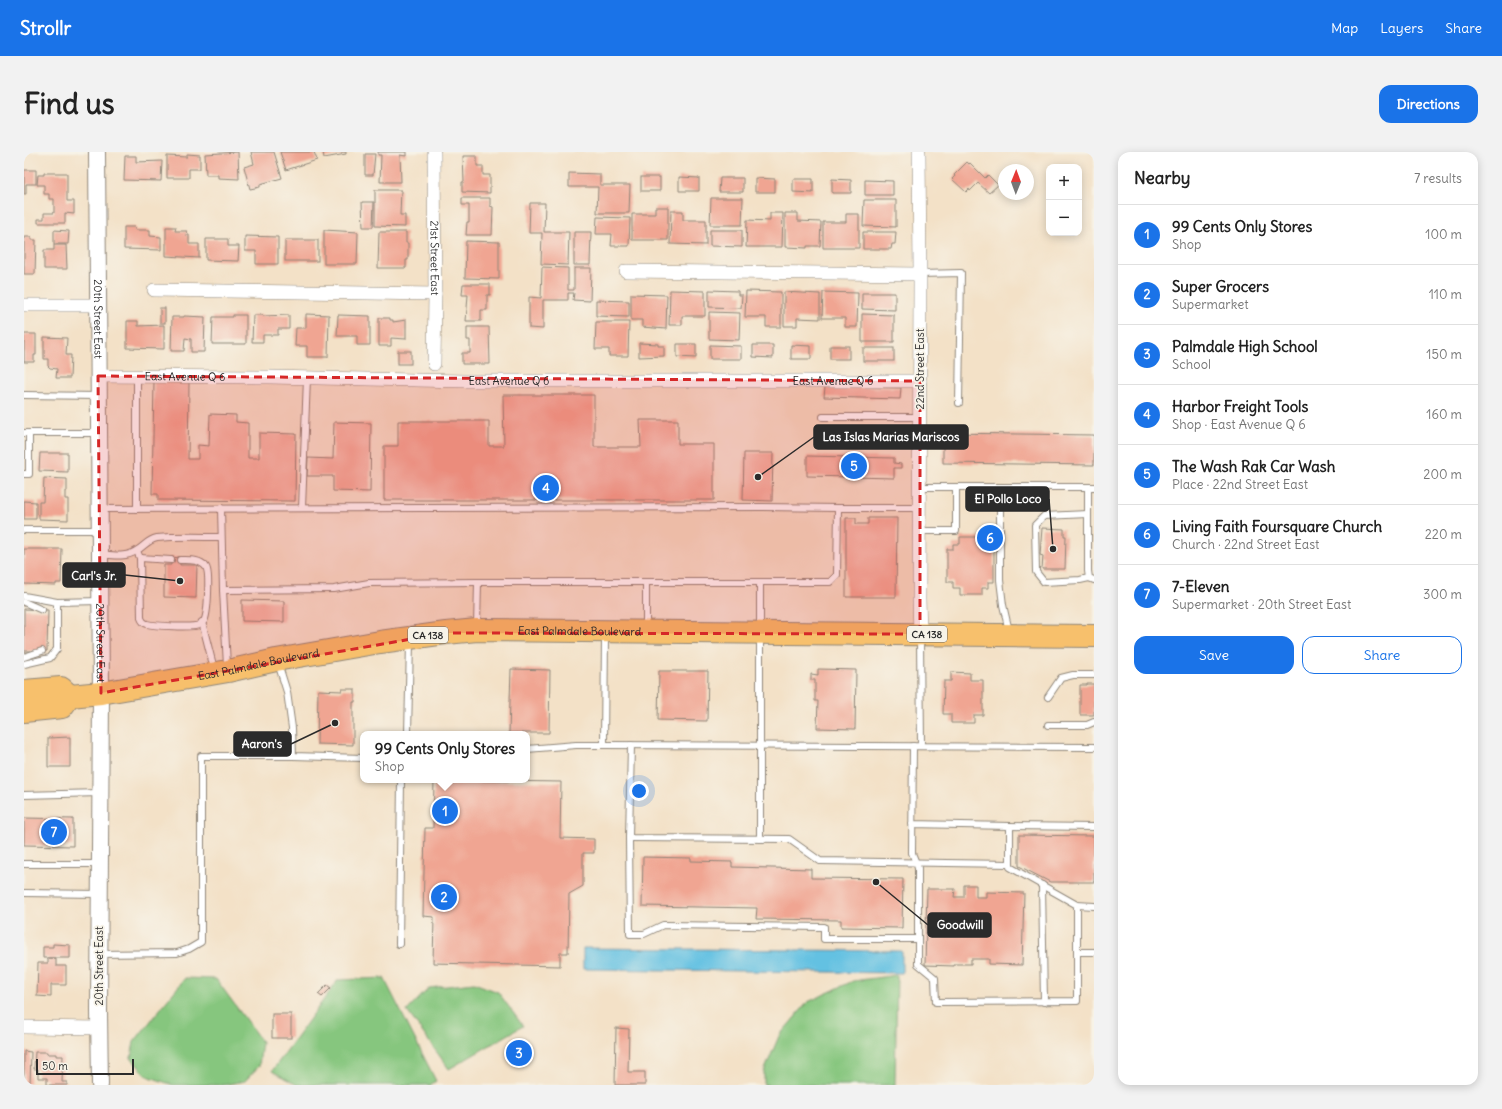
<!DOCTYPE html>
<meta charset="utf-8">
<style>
body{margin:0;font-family:Delius,sans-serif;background:#f2f2f2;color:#222}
.controls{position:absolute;right:12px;top:12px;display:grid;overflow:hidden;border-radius:8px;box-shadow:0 2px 10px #0003}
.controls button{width:36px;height:36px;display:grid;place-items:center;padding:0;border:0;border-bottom:1px solid #e0e0e0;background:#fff;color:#222;font:20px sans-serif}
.compass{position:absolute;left:974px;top:12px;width:36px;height:36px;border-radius:50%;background:#fff;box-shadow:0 2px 10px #0003;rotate:1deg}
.scale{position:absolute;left:12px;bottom:10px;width:98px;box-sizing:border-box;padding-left:4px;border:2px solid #2b2b2b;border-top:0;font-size:11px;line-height:14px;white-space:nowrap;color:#2b2b2b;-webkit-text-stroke:3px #f7f3e8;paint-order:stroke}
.you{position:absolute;left:615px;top:639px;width:14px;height:14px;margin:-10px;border:3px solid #fff;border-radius:50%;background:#1a73e8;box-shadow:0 0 0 6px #1a73e833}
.badge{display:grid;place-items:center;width:26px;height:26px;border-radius:50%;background:#1a73e8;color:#fff;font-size:13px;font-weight:700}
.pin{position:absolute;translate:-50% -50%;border:2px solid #fff;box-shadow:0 1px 4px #0006}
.popup{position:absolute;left:336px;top:579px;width:170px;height:52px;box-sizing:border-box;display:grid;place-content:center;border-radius:8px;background:#fff;filter:drop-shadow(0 1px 3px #0005);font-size:13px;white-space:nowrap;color:#767676}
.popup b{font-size:15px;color:#222}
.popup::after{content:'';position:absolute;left:50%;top:100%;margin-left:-8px;border:8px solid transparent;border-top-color:#fff}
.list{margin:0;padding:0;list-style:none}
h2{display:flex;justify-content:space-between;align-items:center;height:52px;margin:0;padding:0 16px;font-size:17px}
h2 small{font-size:13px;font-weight:400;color:#767676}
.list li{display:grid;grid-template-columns:26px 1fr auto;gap:12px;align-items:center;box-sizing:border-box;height:60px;padding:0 16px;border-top:1px solid #e0e0e0}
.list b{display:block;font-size:15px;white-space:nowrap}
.list p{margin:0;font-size:13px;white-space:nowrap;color:#767676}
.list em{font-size:13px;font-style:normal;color:#767676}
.actions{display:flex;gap:8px;padding:12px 16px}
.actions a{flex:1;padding:9px 0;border:1px solid #1a73e8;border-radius:12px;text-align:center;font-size:14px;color:#1a73e8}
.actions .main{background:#1a73e8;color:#fff}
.map{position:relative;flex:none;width:1070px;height:933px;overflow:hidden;border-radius:12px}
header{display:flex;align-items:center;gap:24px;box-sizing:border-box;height:56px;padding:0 20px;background:#1a73e8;color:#fff}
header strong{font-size:19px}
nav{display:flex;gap:22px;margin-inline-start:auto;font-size:14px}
.intro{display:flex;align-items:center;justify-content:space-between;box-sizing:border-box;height:96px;padding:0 24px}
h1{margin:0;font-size:28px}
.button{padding:10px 18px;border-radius:12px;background:#1a73e8;color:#fff;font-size:14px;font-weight:700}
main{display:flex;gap:24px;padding:0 24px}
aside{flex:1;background:#fff;border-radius:12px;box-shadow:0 2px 10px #0003}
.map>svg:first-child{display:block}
.green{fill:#86c67e;stroke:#587854}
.water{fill:#64c1e2;stroke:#487686}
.building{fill:#f0a592}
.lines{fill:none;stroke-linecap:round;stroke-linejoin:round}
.service-casing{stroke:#8f8679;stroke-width:8}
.minor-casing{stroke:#8f8679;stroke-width:14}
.tertiary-casing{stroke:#8f8679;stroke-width:18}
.trunk-casing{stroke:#8f8679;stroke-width:24}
.service{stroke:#fff;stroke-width:6}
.minor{stroke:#fff;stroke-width:13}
.tertiary{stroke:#fff;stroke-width:16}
.trunk{stroke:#f7c06c;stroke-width:22}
.marked{fill:#d62828;fill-opacity:0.2;stroke:#d62828;stroke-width:3;stroke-dasharray:8 5;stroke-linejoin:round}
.labels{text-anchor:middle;stroke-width:3.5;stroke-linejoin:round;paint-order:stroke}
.shield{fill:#f7f3e8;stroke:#686764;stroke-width:1}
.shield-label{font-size:10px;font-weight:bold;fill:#2b2b2b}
.street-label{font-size:11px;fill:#2b2b2b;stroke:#f7f3e8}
.leader{fill:none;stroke:#2b2b2b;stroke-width:1.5}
.callout-dot{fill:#2b2b2b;stroke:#f7f3e8;stroke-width:1.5}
.callout{fill:#2b2b2b;stroke:#2b2b2b;stroke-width:1.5}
.callout-label{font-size:12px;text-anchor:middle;font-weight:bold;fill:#fff}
</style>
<header>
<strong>Strollr</strong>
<nav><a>Map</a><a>Layers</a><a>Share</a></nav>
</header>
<div class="intro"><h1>Find us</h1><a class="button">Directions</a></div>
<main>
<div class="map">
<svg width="1070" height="933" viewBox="0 0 1070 933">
<rect width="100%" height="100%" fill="#f7f3e8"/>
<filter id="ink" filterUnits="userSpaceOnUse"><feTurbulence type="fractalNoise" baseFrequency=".025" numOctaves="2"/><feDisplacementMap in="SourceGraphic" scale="8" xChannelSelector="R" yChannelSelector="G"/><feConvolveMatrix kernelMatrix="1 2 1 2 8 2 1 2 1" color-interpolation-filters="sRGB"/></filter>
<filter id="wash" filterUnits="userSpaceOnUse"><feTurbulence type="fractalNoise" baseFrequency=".012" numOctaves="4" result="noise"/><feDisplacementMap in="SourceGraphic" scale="16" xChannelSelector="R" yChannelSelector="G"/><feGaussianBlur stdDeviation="0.9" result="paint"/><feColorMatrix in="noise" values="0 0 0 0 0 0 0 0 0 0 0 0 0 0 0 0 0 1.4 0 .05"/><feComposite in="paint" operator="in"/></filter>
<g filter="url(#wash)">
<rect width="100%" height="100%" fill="#f3e1c7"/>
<g class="green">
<polygon points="873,823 871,933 740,933 740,920 755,884 784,850 829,829"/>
<polygon points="161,826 192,827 238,890 235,914 221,929 199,933 149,933 123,924 107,906 110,890"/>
<polygon points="360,826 412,929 406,933 273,933 248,919 314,828"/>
<polygon points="450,831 474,840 499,874 425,917 383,859 405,836"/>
</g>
<polygon class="water" points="559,796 878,799 878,821 559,817"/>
<g id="blocks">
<g class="building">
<polygon points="214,0 215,27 194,26 194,23 182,23 181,2"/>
<polygon points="227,0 250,0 258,26 236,32 236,35 226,37 220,15 230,12"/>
<polygon points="256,0 290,0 293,8 262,18"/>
<polygon points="299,0 322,0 322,2 300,6"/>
<polygon points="354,0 382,0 382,4 376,3 377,30 356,30 357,3 354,3"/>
<polygon points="163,2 176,3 176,17 165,17 165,26 143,26 143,4 163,5"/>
<polygon points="341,2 351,2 349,23 341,23"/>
<polygon points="101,4 112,4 112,10 138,9 137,29 100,28"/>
<polygon points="439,4 453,4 453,14 459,14 459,23 466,23 466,41 438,40 438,30 440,30"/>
<polygon points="943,10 945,12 946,11 961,26 964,23 974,33 965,41 954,31 946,39 945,37 942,40 928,27 931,24 930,23"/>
<polygon points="0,18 12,18 12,32 2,32 2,42 0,42"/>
<polygon points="20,21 43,21 43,49 50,49 50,62 41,61 41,71 14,71 14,67 20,67 20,61 30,61 30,47 25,47 25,42 20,42 20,33 13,33 14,23 20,23"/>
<polygon points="545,21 576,22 576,33 606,33 605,61 573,61 574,35 545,35"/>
<rect x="617" y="25" width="19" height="14"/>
<polygon points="655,25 675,26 675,39 655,39"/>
<polygon points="696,26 719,26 719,40 695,40"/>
<polygon points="731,26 751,27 751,40 731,40"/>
<polygon points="769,27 789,27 789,41 769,40"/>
<polygon points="808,27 827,28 827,41 808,41"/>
<polygon points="841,28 869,29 869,43 841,43"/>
<polygon points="351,38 377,38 376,63 381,63 381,75 351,74"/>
<polygon points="438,46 466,46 466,54 469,55 468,83 442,83 443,70 445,70 445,53 438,53"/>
<polygon points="687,46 719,46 718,73 686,73"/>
<polygon points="840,48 872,48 872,75 839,74"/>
<polygon points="338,50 350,50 349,75 339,75"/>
<polygon points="506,51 521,51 520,80 545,80 544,113 517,112 518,81 505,81"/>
<polygon points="631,55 644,55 644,88 608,88 608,62 631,62"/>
<polygon points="647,59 659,59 659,68 682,68 682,93 646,92"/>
<polygon points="746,61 759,61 758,95 722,95 723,68 746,69"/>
<polygon points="761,61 774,61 774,69 797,70 796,94 783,94 783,96 761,95"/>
<polygon points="822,62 835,62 835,96 799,96 799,70 822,70"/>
<polygon points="573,65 606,66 605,94 587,94 588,82 572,82"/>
<polygon points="100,75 111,75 111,78 126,78 126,84 137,85 137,98 100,97"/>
<polygon points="142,75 152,75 151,79 163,79 162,83 165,83 165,92 175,92 175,106 142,104"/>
<polygon points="30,78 45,79 44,92 30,92"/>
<polygon points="300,78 334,80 333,112 300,112"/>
<polygon points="686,78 718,78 718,95 686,94"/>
<polygon points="355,80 382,80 382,91 384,91 384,108 382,108 382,116 354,116"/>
<polygon points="550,80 567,80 566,113 550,113"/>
<polygon points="839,80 872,80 871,92 868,92 867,97 839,97"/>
<polygon points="221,84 254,85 254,112 232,112 232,99 221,99"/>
<polygon points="0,85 7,85 7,88 12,88 11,122 0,122"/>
<polygon points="182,87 204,87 204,94 215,94 214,109 182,108"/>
<rect x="261" y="88" width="33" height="21"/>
<polygon points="442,89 475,90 475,127 441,126"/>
<polygon points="30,93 42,93 43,117 20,117 20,98 30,98"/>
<polygon points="518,115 544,116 544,138 550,138 550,116 567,116 566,149 549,148 550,141 544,141 544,148 519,148 519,177 505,176 505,145 517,146"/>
<polygon points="439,132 466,132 466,143 463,143 463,158 457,158 457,169 442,169 444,143 438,143"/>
<polygon points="646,138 681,139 681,164 658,164 658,173 645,173"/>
<polygon points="685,138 714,139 714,143 718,143 717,156 685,155"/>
<polygon points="722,139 757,140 757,175 742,175 742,165 721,165"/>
<polygon points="760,140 796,142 796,167 773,166 773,174 760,174"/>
<polygon points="799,140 834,141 833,175 821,175 821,166 798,166"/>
<polygon points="838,141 871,141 871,158 838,157"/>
<polygon points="607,142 643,143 642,177 618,175 618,168 607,168"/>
<polygon points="572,148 605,149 605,165 572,164"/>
<rect x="136" y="156" width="5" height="15"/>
<polygon points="685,160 716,161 715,188 685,187"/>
<polygon points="282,162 305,163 304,205 283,205 283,194 271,194 272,176 282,176"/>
<polygon points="838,162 870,163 870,190 838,190"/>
<polygon points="209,163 222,163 222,192 188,192 189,165 209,165"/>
<polygon points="229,163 239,163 239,164 265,163 265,177 254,177 254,183 239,183 239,190 228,190"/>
<polygon points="314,163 346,164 346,193 333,193 333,184 313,184"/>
<polygon points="160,164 181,165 180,200 167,200 167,187 161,186 160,199 147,199 148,165 160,165"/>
<polygon points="355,166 366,166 366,168 369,168 369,170 382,168 382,187 367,186 367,194 355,194"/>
<polygon points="103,169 114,169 114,174 140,173 140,197 103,196"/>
<polygon points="572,170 605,170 604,204 585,204 585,197 571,197"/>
<polygon points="443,175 465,175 466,212 438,212 438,201 446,201 446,188 443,188"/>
<polygon points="0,182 12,182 12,203 10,203 10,210 0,210"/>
<polygon points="20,185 43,186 42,203 47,203 46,226 32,226 33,217 26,216 24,214 24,207 20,207"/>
<polygon points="615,191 634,192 634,194 640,194 640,204 615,205"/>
<polygon points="653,192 672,192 672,206 653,205"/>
<polygon points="686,193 717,194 717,207 686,207"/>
<polygon points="729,193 749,193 749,206 729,205"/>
<polygon points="767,193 787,194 787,207 767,207"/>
<rect x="806" y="194" width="19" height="13"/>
<rect x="839" y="196" width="31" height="13"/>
<rect x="374" y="199" width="13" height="13"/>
<polygon points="130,229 165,230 164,307 174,307 174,293 185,294 186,262 212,263 212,270 224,271 224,306 235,306 235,281 272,282 271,349 134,348 134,342 128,342"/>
<polygon points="801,235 877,236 876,247 800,245"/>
<polygon points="479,243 570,243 570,295 617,295 616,268 654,268 654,292 690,292 690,348 360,348 360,294 374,294 374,269 465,269 465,294 480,294"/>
<polygon points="310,270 347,271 346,340 309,339 309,324 283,324 284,306 309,307"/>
<polygon points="919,281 1070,283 1070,313 919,311"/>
<polygon points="16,301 44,301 44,320 15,319"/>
<polygon points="720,301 749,301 748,349 719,348"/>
<polygon points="783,304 870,306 870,311 877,312 877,316 870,316 870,326 783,324"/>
<polygon points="20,326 43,327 43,339 41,339 41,347 44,347 44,368 15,367 15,350 19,350"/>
<polygon points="0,349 12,350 12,367 0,367"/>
<polygon points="822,366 832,366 832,372 844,372 844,366 873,366 872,445 822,445"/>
<polygon points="1018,376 1040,377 1040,384 1042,384 1041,417 1018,417 1019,404 1016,403"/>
<polygon points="936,385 958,385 958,391 965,392 965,398 970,398 970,430 964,430 964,436 958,436 958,443 936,443 936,436 929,436 929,430 923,430 923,397 929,397 929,392 936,392"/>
<polygon points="0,397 38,397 37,431 32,431 32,433 0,432"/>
<polygon points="147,405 156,406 156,413 173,413 172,446 140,445 140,413 147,413"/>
<polygon points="218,448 260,449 260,470 218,469"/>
<polygon points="0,457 24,458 23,499 0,499"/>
<polygon points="487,517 526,518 525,581 485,581"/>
<polygon points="794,517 832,518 831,577 793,576 794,549 791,549 791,528 787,528 787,522 794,523"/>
<polygon points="635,519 684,519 683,569 634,568"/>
<polygon points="927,520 946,521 946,528 959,528 959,563 950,563 950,571 927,571 927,562 919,562 920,529 927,529"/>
<polygon points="1063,532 1070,532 1070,563 1056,563 1056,533 1063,533"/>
<polygon points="318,537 331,537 331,550 329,550 329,593 293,592 294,538 318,539"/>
<polygon points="46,585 46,615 24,615 24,586"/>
<polygon points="410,628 537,630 536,686 570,687 570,701 559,701 559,734 545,742 544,801 536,801 536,814 409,811 410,765 399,764 401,676 409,676"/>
<polygon points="0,666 49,667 49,694 0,693"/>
<polygon points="995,683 1070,684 1070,730 1026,730 995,714"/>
<polygon points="619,705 667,706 667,709 708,710 708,715 787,717 787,726 879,727 878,776 817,775 817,768 732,767 733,756 618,754"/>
<polygon points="940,733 952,733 952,745 962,745 962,740 1000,741 998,813 965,812 965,807 947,807 947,812 930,812 930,814 901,813 903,737 931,737 930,745 940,745"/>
<polygon points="29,792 46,793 46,806 19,806 19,795 29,795"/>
<polygon points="24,806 32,806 32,814 42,814 42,833 27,833 27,845 13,844 14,811 24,811"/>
<polygon points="303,833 307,836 298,845 294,842"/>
<rect x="248" y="862" width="19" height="24"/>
<polygon points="592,876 605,877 604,920 621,920 621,933 591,933"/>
<polygon points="0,899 7,900 6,932 0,932"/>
<polygon points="11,900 23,900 23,902 32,902 32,904 39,904 38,930 43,930 43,933 23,933 23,926 14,926 14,917 10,917"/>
</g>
</g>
</g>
<g filter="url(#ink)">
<use href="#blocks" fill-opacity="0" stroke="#8f8679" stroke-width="1"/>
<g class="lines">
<defs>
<g id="service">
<polyline points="896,122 937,121 935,251"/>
<polyline points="0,243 74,244"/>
<polyline points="799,265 896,265"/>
<polyline points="0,281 74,281"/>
<polyline points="0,322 5,322 5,281"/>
<polyline points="895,335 1070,335"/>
<polyline points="976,335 976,428 979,453 985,479"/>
<polyline points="1064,335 1064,419 1065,426 1070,428"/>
<polyline points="197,356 199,438"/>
<polyline points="278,356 283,226"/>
<polyline points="814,356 896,356"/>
<polyline points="76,357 739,355 814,356 813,423 806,430 454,430 453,475"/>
<polyline points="113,357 113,224"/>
<polyline points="1064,362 1020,364 1011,373 1012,420 1020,430 1056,428 1065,426"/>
<polyline points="0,378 74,378"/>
<polyline points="895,379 932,379 932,335"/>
<path d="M 113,399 L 116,406 L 117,466 C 118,469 120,471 123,472 C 130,474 169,476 175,473 C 176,472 179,470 180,469 C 184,463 186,421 182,415 C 176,407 164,408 156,408"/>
<path d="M 76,402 C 87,403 102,406 112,399 C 120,395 123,388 133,386 C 152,384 177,385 197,385"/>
<polyline points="116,406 147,408"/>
<polyline points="622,430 622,476"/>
<polyline points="736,431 736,687"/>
<polyline points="0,444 33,450"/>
<polyline points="0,450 18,458"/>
<polyline points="178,470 190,517"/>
<polyline points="896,486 897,594"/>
<polyline points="0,505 18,499"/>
<polyline points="254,511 263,540 268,576 269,604 339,606"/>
<polyline points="0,512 26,506 33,497 33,450 76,449"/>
<polyline points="203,514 199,438 310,437 345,431 454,430"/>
<polyline points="1024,545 1037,526 1049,523 1070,523"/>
<polyline points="1024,573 1063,573 1070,570"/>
<polyline points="384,582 386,490"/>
<polyline points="580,593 1070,595"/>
<polyline points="607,593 605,686 765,687 796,709 986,712"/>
<polyline points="503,597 552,593 580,593 581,483"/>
<polyline points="0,643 76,641"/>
<polyline points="888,672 986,674 986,715 1053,753 1053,849 912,850 911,826 894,812 894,716 888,701 889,594"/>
<polyline points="986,674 1070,675"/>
<polyline points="605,686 606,782 620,782 639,773 800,775 800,787 894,787"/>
<polyline points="0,712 74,712"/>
<polyline points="1018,733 1020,850"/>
<polyline points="0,741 76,742"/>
<polyline points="1053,753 1070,754"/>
<polyline points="375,792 377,628"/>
<polyline points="1053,800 1070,800"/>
<polyline points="75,802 153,801 165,797 177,790 177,604 269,604"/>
</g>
<g id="minor">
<path id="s1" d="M 410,0 L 411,142 L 410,212"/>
<polyline points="895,0 896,122 895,447 896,482"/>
<polyline points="602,119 896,122"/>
<polyline points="130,138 411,142"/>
<polyline points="0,153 74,153"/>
<path id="s2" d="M 74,224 L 245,225 L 440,229 L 896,229"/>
<polyline points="0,875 75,876"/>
</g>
<g id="tertiary">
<path id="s3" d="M 73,0 L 77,541 L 75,859 L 76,933"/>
</g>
<g id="trunk">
<polyline points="0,539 37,536 46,544"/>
<path id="s4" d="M 0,559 L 38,555 L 46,544 L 77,541 L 204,519 L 252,508 L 356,490 L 422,481 L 453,478 L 1070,484"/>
</g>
</defs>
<use href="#service" class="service-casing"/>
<use href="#minor" class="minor-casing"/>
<use href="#tertiary" class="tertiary-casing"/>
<use href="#trunk" class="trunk-casing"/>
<use href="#service" class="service"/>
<use href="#minor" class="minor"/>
<use href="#tertiary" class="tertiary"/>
<use href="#trunk" class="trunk"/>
</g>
</g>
<path class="marked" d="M 74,224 L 896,229 L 896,482 L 422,481 L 77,541 Z"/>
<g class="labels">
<g class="shield">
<rect x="883" y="474" width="40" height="16" rx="3"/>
<rect x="384" y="475" width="40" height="16" rx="3"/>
</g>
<g class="shield-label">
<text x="903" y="486">CA 138</text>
<text x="404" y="487">CA 138</text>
</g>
<g class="street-label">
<text dy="4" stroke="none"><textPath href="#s1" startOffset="106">21st Street East</textPath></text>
<text dy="4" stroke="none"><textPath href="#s3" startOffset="167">20th Street East</textPath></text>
<text transform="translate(896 217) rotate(-90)" y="4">22nd Street East</text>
<text dy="4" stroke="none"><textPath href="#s2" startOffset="87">East Avenue Q 6</textPath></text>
<text dy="4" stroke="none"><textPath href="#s2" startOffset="411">East Avenue Q 6</textPath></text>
<text dy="4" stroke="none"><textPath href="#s2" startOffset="735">East Avenue Q 6</textPath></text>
<text dy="4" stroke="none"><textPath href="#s4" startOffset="567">East Palmdale Boulevard</textPath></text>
<text dy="4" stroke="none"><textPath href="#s3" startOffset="491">20th Street East</textPath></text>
<text dy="4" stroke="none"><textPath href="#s4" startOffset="243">East Palmdale Boulevard</textPath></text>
<text transform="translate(75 814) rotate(-90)" y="4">20th Street East</text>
</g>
</g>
<path class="leader" d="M734 325L790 285M1029 397L1025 347M156 429L101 423M311 571L267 592M852 730L904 773"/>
<g class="callout-dot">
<circle cx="734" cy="325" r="4"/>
<circle cx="1029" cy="397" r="4"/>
<circle cx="156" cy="429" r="4"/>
<circle cx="311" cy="571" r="4"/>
<circle cx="852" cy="730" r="4"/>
</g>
<g class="callout">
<rect x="790" y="273" width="154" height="24" rx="4"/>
<rect x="942" y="335" width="83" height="24" rx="4"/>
<rect x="39" y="411" width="62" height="24" rx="4"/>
<rect x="210" y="580" width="57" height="24" rx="4"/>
<rect x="904" y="761" width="63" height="24" rx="4"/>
</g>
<g class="callout-label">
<text x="867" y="289">Las Islas Marias Mariscos</text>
<text x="984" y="351">El Pollo Loco</text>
<text x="70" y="428">Carl's Jr.</text>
<text x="238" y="596">Aaron's</text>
<text x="936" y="777">Goodwill</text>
</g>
</svg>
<div class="controls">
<button>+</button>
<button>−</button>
</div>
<svg class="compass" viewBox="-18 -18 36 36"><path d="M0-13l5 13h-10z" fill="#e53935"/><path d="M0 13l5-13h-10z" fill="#767676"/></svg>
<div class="scale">50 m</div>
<div class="you"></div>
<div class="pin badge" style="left:421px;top:659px">1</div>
<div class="popup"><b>99 Cents Only Stores</b>Shop</div>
<div class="pin badge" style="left:420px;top:745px">2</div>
<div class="pin badge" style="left:495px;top:901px">3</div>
<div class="pin badge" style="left:522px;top:336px">4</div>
<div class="pin badge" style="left:830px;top:314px">5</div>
<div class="pin badge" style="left:966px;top:386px">6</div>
<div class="pin badge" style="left:30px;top:680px">7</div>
</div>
<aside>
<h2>Nearby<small>7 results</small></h2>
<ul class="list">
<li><span class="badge">1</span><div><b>99 Cents Only Stores</b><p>Shop</p></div><em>100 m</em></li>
<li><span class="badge">2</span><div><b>Super Grocers</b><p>Supermarket</p></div><em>110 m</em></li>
<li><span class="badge">3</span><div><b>Palmdale High School</b><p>School</p></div><em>150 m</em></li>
<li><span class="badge">4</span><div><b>Harbor Freight Tools</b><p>Shop · East Avenue Q 6</p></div><em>160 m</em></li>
<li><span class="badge">5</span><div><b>The Wash Rak Car Wash</b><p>Place · 22nd Street East</p></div><em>200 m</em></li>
<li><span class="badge">6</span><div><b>Living Faith Foursquare Church</b><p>Church · 22nd Street East</p></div><em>220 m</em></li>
<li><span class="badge">7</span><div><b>7-Eleven</b><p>Supermarket · 20th Street East</p></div><em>300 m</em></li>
</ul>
<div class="actions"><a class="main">Save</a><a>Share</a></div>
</aside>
</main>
